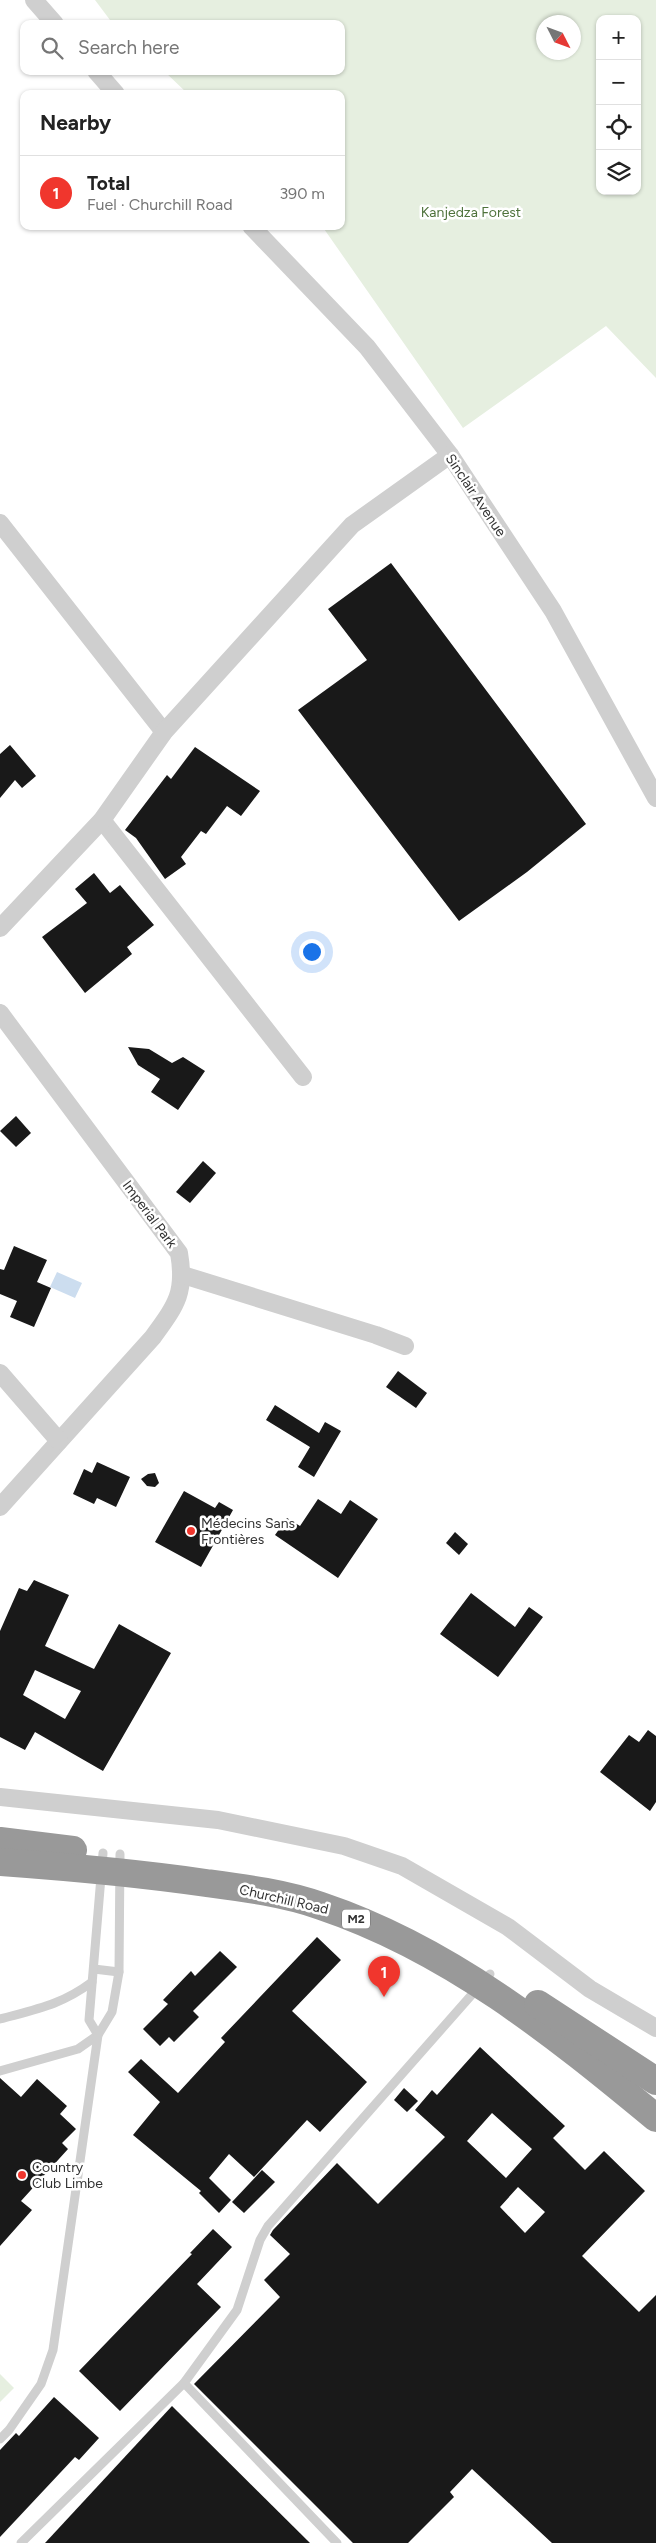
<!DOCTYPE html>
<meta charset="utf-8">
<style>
body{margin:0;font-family:Figtree,sans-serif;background:#f2f2f2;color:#222}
.controls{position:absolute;right:15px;top:15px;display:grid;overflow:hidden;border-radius:10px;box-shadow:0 1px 4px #0004}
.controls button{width:45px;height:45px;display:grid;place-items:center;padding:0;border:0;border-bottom:1px solid #e0e0e0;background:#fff;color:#222;font:25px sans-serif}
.compass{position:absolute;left:536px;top:15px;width:45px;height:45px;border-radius:50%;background:#fff;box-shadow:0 1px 4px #0004;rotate:132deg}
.you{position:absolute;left:311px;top:951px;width:18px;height:18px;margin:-12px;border:4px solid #fff;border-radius:50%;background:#1a73e8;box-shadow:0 0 0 8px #1a73e833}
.badge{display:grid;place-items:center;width:32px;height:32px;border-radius:50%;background:#f0362d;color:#fff;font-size:16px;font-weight:700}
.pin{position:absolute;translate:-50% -41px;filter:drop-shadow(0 1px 2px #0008)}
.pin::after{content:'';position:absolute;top:26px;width:18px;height:15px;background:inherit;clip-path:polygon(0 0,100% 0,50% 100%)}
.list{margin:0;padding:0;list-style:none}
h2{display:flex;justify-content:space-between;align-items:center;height:65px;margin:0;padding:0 20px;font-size:21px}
h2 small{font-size:16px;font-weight:400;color:#767676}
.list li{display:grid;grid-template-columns:32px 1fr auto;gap:15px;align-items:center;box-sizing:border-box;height:75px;padding:0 20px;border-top:1px solid #e0e0e0}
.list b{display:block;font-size:19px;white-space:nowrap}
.list p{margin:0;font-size:16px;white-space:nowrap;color:#767676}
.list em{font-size:16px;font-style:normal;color:#767676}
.icon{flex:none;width:28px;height:28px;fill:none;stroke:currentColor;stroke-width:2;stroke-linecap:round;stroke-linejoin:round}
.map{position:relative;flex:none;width:656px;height:2543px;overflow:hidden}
.search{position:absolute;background:#fff;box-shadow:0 1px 4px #0004;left:20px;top:20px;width:325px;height:55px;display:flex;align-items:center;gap:12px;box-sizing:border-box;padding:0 18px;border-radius:10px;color:#767676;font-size:19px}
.panel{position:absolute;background:#fff;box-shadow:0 1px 4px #0004;left:20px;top:90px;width:325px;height:140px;border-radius:10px}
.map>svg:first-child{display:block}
.green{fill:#e6efe0;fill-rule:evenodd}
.water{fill:#ccddef}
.building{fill:#191919;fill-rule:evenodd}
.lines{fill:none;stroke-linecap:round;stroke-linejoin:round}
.lane{stroke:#cfcfcf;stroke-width:9}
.street{stroke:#cfcfcf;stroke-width:18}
.highway{stroke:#999;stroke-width:28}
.poi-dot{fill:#f0362d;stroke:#fff;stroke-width:2}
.labels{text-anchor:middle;stroke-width:5;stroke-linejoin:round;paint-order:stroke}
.shield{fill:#fff;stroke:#707070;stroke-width:1}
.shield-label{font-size:12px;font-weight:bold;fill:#323232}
.park-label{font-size:14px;fill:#4e723b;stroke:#fff}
.street-label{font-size:14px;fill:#323232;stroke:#fff}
.poi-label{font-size:14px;fill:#323232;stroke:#fff;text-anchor:start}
</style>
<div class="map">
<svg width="656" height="2543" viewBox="0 0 656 2543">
<rect width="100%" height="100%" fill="#fff"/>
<g class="green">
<path d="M 95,0 L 656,0 L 656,378 L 606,326 L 463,428 L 322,226 L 341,226 L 341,94 L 188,94 L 164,71 L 341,71 L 341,24 L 113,24 ZM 600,19 L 637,19 L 637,191 L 600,191 ZM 544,22 L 574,22 L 574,52 L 544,52 Z"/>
<polygon points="0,2374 14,2388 0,2402"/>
</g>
<polygon class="water" points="57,1272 82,1283 75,1298 50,1287"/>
<g class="building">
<polygon points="391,563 586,824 527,872 459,921 298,710 367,660 328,609"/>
<polygon points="10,745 36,776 22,788 15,780 0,798 0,754"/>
<polygon points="195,747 260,791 241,816 227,806 206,834 201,831 181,857 186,864 165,879 136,838 125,830 167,775 171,779"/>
<polygon points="94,873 110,893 120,885 154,925 127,947 132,954 85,993 42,937 87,903 75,889"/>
<polygon points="128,1047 149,1049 172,1063 183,1057 205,1071 178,1110 151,1092 160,1079 138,1065"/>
<polygon points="16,1116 31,1133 16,1147 0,1131"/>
<polygon points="203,1161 216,1173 190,1203 176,1192"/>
<polygon points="14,1246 47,1260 37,1282 51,1288 34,1327 10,1317 17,1301 0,1294 0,1269 4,1270"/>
<polygon points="398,1371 427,1393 416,1408 386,1387"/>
<polygon points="275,1405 319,1433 325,1422 341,1431 314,1477 298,1467 310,1447 266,1420"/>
<polygon points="97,1462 130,1477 116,1507 97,1498 94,1504 73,1494 84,1469 92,1473"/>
<polygon points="155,1473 159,1483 155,1487 147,1486 141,1479 148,1474"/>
<polygon points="184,1491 215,1508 219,1502 233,1510 201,1567 155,1542"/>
<polygon points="318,1499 341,1514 350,1500 378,1519 338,1578 275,1535 287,1518 300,1526"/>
<polygon points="455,1532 468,1544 459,1555 446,1543"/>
<path d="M 34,1580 L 69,1595 L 45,1646 L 94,1669 L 119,1624 L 171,1653 L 103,1771 L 35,1732 L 25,1750 L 0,1737 L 0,1631 L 19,1588 L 27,1591 ZM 35,1670 L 81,1691 L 65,1719 L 23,1695 Z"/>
<polygon points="471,1593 515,1627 529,1607 543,1617 498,1677 440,1634"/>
<polygon points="648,1730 656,1736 656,1802 650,1811 600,1772 629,1735 639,1742"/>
<polygon points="317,1937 341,1960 292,2011 367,2082 320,2132 307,2120 254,2177 229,2154 209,2178 231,2200 219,2213 199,2193 201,2191 133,2135 160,2102 128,2072 141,2059 178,2093 225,2042 221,2038"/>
<polygon points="220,1951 237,1967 193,2011 199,2017 174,2042 169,2037 160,2046 143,2029 168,2004 163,2000 191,1971 195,1976"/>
<path d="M 480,2047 L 565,2126 L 553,2138 L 585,2170 L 604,2151 L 645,2191 L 582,2256 L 639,2312 L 656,2295 L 656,2543 L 552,2543 L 472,2469 L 450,2492 L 454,2497 L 408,2543 L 353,2543 L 194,2384 L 280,2297 L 264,2280 L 290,2254 L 270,2235 L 273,2230 L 337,2163 L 378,2204 L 445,2137 L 415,2110 L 432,2090 L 437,2095 ZM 492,2113 L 532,2149 L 506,2178 L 467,2141 ZM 518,2187 L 545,2212 L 525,2233 L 500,2207 Z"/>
<polygon points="0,2078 21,2097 37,2079 67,2106 60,2114 76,2129 62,2143 68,2149 21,2201 32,2210 0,2246"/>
<polygon points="404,2088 418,2101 407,2112 394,2100"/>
<polygon points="262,2170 275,2182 244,2213 232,2202"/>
<polygon points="213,2229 232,2247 197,2284 221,2307 120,2411 79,2371 192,2254 190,2253"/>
<polygon points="54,2397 99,2438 79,2460 75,2457 0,2537 0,2450 16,2433 19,2436"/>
<polygon points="172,2406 310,2543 45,2543"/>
</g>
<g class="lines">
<g class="lane">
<polyline points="94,1969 119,1972"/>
<path d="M 0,2019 C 37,2009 61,2005 92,1982"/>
<polyline points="98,2035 89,2020 103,1853"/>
<polyline points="0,2071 78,2049 98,2035"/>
<polyline points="184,2383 337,2543"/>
<polyline points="0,2439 9,2430 41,2384 53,2350 98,2035 112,2012 119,1972 120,1854"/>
<polyline points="21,2543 184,2383 237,2310 260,2240 268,2226 490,1974"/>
</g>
<g class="street">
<polyline points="34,0 55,24"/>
<polyline points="96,71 116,94"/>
<polyline points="251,226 367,347 450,455 553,611 656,798"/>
<polyline points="0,523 164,732"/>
<polyline points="102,820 303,1077"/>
<polyline points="0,928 102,820 164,732 352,525 450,455"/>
<path d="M 0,1013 L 179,1253 C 186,1293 176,1305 153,1337 L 0,1507"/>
<polyline points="183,1275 376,1335 405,1346"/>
<polyline points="0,1373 59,1441"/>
<polyline points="0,1797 218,1820 344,1846 402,1866 508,1927 590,1989 656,2028"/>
</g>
<g class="highway">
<polyline points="0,1841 73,1850"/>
<path d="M 0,1862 C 69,1867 137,1873 206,1883 C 244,1888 284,1893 321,1906 C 449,1949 553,2033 656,2118"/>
<polyline points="538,2004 656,2081"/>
</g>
</g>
<g class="poi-dot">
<circle cx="191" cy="1531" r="5"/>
<circle cx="22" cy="2175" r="5"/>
</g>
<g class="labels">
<rect class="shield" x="342" y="1909.5" width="28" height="19" rx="4"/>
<g class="shield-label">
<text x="356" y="1923">M2</text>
</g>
<g class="park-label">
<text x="471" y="217">Kanjedza Forest</text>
</g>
<g class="street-label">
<text transform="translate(476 495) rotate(56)" y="5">Sinclair Avenue</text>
<text transform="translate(150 1214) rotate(53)" y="5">Imperial Park</text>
<text transform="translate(284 1899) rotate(13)" y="5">Churchill Road</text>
</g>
<g class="poi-label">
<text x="201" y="1528">Médecins Sans<tspan x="201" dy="16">Frontières</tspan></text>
<text x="32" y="2172">Country<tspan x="32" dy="16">Club Limbe</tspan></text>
</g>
</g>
</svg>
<div class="controls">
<button>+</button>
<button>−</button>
<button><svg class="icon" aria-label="locate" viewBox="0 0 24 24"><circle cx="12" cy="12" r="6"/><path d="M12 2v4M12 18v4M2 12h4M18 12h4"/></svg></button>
<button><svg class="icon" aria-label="layers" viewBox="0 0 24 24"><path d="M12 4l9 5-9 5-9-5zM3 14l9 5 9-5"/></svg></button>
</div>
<svg class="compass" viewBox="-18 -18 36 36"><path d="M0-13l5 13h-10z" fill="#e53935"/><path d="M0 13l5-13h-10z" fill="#767676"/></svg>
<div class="you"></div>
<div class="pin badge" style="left:384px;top:1997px">1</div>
<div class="search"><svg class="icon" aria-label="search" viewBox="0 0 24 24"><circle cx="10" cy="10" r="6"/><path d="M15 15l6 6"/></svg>Search here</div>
<section class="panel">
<h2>Nearby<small></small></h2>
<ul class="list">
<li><span class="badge">1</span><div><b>Total</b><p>Fuel · Churchill Road</p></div><em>390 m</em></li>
</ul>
</section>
</div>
